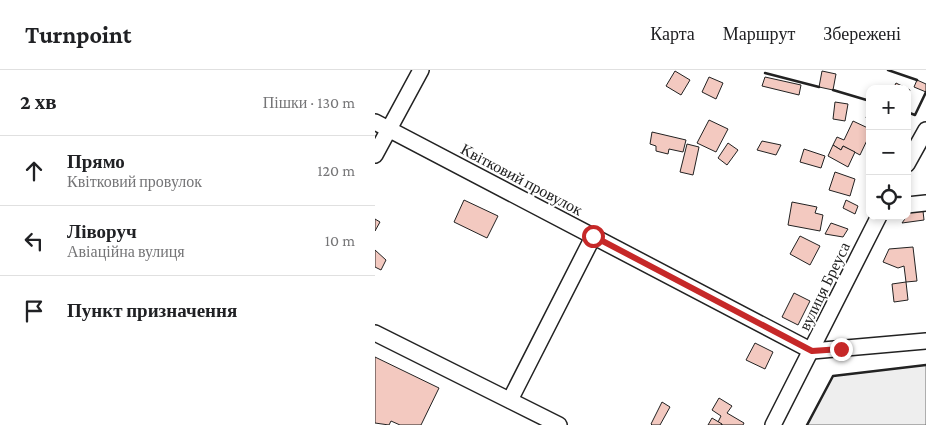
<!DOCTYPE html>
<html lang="uk">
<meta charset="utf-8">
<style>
body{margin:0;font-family:"Crimson Pro",serif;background:#f2f2f2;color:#202124}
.controls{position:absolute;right:15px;top:15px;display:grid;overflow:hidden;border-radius:10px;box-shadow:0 2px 8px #0003}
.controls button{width:45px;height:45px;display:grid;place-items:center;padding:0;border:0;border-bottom:1px solid #e0e0e0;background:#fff;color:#202124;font:25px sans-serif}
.stop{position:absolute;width:15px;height:15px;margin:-11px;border:4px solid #c62828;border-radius:50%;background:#fff}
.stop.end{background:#c62828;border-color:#fff;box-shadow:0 1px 5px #0008}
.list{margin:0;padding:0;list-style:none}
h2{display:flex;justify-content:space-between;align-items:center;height:65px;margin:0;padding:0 20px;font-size:21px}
h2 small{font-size:16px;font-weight:400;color:#757577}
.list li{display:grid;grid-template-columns:32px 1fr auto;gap:15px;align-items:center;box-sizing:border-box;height:70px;padding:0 20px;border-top:1px solid #e0e0e0}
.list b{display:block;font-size:19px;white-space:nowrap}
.list p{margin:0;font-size:16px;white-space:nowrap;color:#757577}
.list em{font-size:16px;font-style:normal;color:#757577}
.icon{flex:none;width:28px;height:28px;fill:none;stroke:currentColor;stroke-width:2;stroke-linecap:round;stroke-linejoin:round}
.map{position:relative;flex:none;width:551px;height:355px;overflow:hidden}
header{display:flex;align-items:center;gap:30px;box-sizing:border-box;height:70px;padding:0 25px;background:#fff;border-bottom:1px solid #e0e0e0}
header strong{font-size:24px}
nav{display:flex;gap:28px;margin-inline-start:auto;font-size:18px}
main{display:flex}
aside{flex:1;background:#fff}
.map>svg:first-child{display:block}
.green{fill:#eee;stroke:#6f6f6f}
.building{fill:#f3c9c0;stroke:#222}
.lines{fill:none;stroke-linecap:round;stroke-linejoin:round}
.minor-casing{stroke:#222;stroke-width:18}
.minor{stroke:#fff;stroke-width:15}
.wall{stroke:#222;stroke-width:2.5}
.route{stroke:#c62828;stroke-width:6}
.labels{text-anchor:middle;stroke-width:4;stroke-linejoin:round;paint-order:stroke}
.street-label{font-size:16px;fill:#222;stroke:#fff}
</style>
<header>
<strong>Turnpoint</strong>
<nav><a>Карта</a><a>Маршрут</a><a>Збережені</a></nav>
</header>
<main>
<aside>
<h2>2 хв<small>Пішки · 130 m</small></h2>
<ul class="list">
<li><svg class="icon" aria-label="ahead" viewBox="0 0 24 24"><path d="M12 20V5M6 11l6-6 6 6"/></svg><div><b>Прямо</b><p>Квітковий провулок</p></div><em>120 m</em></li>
<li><svg class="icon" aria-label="left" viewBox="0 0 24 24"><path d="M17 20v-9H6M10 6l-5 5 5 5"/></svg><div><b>Ліворуч</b><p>Авіаційна вулиця</p></div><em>10 m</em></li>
<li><svg class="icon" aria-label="arrive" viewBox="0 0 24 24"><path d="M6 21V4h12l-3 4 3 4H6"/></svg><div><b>Пункт призначення</b></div></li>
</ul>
</aside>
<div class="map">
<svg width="551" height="355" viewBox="0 0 551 355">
<rect width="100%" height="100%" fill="#fff"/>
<polygon class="green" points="551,295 551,355 432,355 458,306"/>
<g class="building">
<polygon points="300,1 315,10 306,25 291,16"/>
<polygon points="447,1 461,4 458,20 444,17"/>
<polygon points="334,7 348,13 341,29 327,22"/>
<polygon points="390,7 426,15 424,25 387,16"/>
<polygon points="542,10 551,14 551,22 539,17"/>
<polygon points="521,13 535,20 532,26 532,19 518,19"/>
<polygon points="460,32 473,34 470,51 458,49"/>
<polygon points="494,38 495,39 495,50 491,48"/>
<polygon points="334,50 353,59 341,82 322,73"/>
<polygon points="478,51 495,59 495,64 485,85 468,76 466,80 458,75 462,67 469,70"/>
<polygon points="277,62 311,70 308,82 294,79 293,84 281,81 281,76 275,74"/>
<polygon points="387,71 406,75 401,85 382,80"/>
<polygon points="353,73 363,80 352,95 343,88"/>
<polygon points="312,74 324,77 318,105 305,102"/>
<polygon points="458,75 466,80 468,76 480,82 473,97 453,86"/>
<polygon points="429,79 450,86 446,98 425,92"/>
<polygon points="460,102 480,109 475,126 454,120"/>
<polygon points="89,130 123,146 112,168 79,152"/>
<polygon points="471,130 483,136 480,144 468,138"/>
<polygon points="417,132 442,137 440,143 448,145 445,161 413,155"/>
<polygon points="548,141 549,150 527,153 532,146 532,142"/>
<polygon points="0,149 5,152 0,161"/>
<polygon points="456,153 473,159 468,167 450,164"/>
<polygon points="425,166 445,176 435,195 415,184"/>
<polygon points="538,177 542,211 531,212 529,196 523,198 508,192 514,179"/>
<polygon points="0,180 11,190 6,200 0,197"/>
<polygon points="531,212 533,230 519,232 517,214"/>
<polygon points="419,223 435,231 423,255 407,247"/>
<polygon points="380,273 398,282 390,299 371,290"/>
<polygon points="0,287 64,318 46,355 25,355 16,351 14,355 0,353"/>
<polygon points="344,328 357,336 352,343 369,353 368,355 348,355 343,352 346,346 337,340"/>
<polygon points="287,332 295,337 285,355 277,355 276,354"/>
<polygon points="337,348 347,354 346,355 333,355"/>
</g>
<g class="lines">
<defs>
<g id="minor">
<polyline points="0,52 437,281 551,271"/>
<polyline points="0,85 46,0"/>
<polyline points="532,94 551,60"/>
<polyline points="532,135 551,133"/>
<polyline points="0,263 184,355"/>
<polyline points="135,330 218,167"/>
<polyline points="398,355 504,146"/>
</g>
</defs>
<use href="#minor" class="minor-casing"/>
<use href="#minor" class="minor"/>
<g class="wall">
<polyline points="513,0 542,10"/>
<polyline points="390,3 444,17"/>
<polyline points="458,20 495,31"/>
<polyline points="532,42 540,45 551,22"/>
<polyline points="432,355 458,306 551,295"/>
</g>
</g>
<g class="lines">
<polyline class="route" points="218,166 437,281 466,279"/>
</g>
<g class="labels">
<g class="street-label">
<text transform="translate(147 109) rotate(28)" y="6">Квітковий провулок</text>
<text transform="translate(449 216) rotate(-64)" y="6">вулиця Бреуса</text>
</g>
</g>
</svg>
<div class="controls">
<button>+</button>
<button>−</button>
<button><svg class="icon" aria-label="locate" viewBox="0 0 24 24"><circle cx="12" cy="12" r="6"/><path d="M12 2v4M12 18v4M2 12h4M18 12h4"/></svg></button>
</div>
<div class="stop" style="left:218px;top:166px"></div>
<div class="stop end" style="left:466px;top:279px"></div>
</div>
</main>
